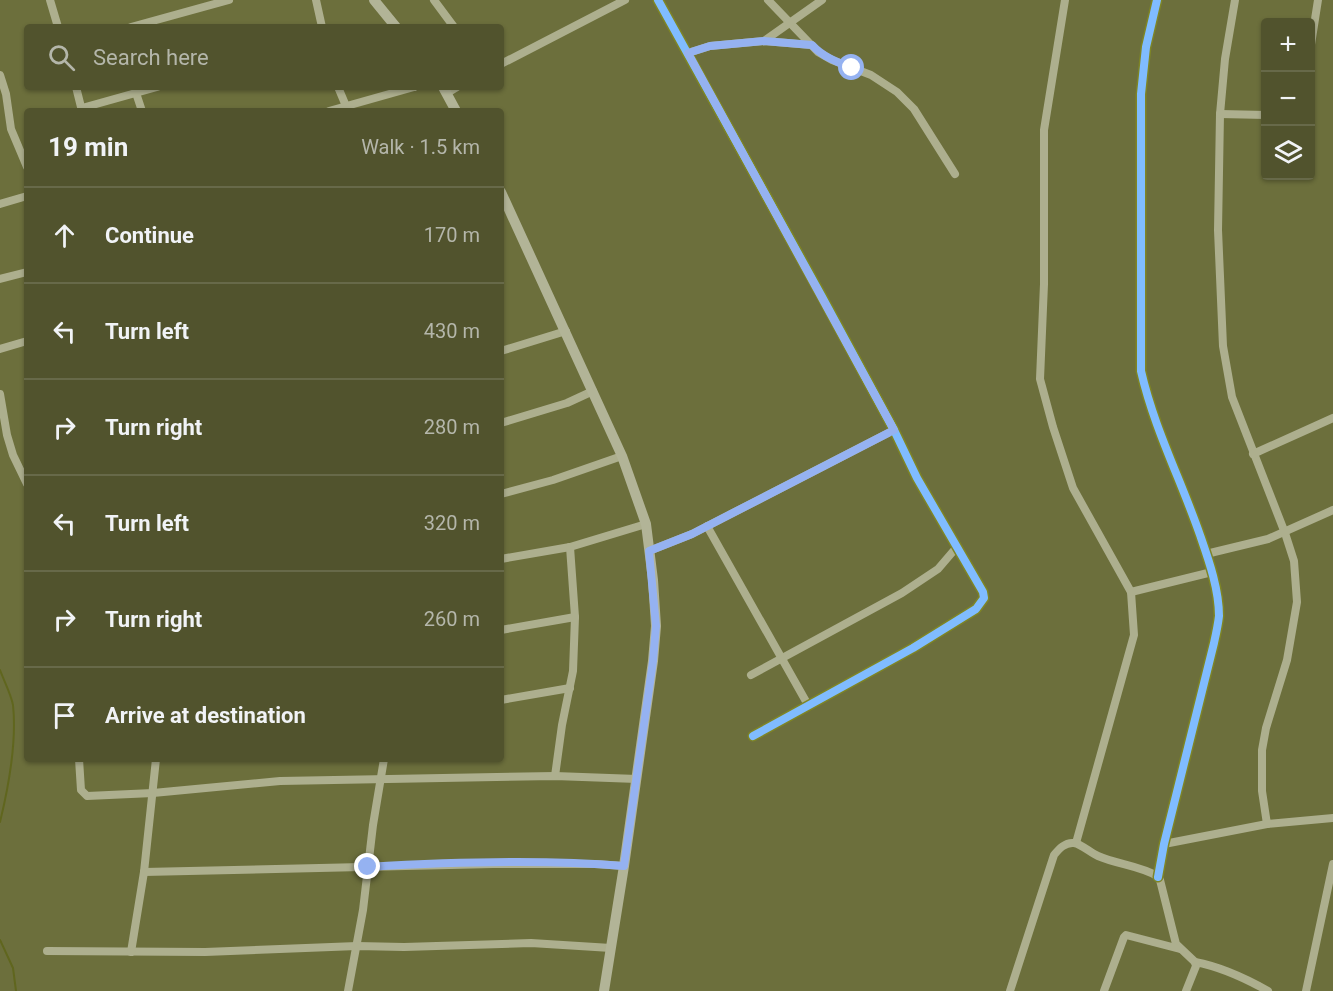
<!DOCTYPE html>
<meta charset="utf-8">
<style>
body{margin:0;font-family:Roboto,sans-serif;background:#5b5d39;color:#f1f3f6}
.controls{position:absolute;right:18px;top:18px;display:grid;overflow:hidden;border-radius:6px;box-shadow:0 2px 4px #0004}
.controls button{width:54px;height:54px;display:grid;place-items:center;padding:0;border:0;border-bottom:2px solid #676949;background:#51532d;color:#f1f3f6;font:30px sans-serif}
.stop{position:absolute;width:18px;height:18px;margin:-14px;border:4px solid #95b2f1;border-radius:50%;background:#fff}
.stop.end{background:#95b2f1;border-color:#fff;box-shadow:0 2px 6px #0008}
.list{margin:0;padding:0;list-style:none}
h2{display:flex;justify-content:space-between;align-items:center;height:78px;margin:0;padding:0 24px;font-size:26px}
h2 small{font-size:20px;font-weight:400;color:#b4b6aa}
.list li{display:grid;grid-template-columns:39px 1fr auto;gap:18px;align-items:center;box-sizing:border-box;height:96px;padding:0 24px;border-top:2px solid #676949}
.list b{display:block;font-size:22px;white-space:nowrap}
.list em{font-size:20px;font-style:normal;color:#b4b6aa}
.icon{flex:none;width:33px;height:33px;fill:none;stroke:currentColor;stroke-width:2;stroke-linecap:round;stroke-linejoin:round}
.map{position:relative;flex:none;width:1333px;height:991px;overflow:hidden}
.search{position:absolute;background:#51532d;box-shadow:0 2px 4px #0004;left:24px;top:24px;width:480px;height:66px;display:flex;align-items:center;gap:15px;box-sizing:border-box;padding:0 21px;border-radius:6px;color:#b4b6aa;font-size:22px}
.panel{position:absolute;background:#51532d;box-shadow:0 2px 4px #0004;left:24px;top:108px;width:480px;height:654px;border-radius:6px}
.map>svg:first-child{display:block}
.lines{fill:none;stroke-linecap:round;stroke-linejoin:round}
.stream{stroke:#60661e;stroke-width:2}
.street{stroke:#adaf8e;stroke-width:8}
.secondary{stroke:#b2b497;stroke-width:10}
.cycleway-casing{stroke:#7e8526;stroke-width:11}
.cycleway{stroke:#80bcff;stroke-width:8}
.route{stroke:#95b2f1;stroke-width:8}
</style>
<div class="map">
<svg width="1333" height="991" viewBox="0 0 1333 991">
<rect width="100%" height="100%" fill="#6c6f3c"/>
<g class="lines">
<g class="stream">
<path d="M 0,670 C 4,681 11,694 13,705 C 17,743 9,785 0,822"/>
<polyline points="0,940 13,968 16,991"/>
</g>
<g class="street">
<polyline points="50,0 58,27"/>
<polyline points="316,0 322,27"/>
<polyline points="434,0 454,27"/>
<polyline points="658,0 821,295 894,430 917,478 983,592 984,598 976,609 913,648 753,736"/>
<polyline points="768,0 818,52 832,60 871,75 897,92 914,109 955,174"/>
<polyline points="1065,0 1044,130 1044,284 1040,379 1053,427 1073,488 1131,592 1134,635 1076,843"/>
<path d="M 1157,0 L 1146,47 L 1141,94 L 1141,371 C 1154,428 1181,480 1200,535 C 1209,561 1219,589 1219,616 C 1218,625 1216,634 1214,643 L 1164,844 L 1158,877"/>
<polyline points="1235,0 1225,59 1220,114 1218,230 1223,346 1232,397 1285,533 1294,561 1297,602 1287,660 1266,728 1262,750 1262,791 1267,824"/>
<polyline points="131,27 229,0"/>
<polyline points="764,41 822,0"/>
<polyline points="1310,51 1318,0"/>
<polyline points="688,53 710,46 764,41 811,45"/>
<polyline points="501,64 625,0"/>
<polyline points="0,75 6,94 11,129 27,167"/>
<polyline points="76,87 82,111"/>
<polyline points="338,87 346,106"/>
<polyline points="136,93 142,111"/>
<polyline points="447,93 457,87"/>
<polyline points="82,108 157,87"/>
<polyline points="329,111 414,87"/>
<polyline points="1220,114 1266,115"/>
<polyline points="0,204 27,196"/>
<polyline points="0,279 27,272"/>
<polyline points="0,349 27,341"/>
<polyline points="501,351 566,331"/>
<polyline points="0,394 7,435 13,455 27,484"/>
<polyline points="501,423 567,403 593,391"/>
<polyline points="1253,454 1333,418"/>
<polyline points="501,494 553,480 622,456"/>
<polyline points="707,526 808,705"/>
<polyline points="649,551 692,534 894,430"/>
<polyline points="1206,554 1268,539 1333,510"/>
<polyline points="501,559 570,547 646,524"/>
<polyline points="1131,592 1212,572"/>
<polyline points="501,630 575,617"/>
<polyline points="751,675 902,593 938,569 956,548"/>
<polyline points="501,700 570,688"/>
<polyline points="79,759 81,790 87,796 153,793 280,781 555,776 637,779"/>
<polyline points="555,776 562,725 573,671 575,617 570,547"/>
<polyline points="1164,844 1267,824 1333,818"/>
<polyline points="144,872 493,864 595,864 624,866"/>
<polyline points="47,951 205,952 357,946 404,947 531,943 611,948"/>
<polyline points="131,952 144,872 156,759"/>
<path d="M 1195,962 C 1222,967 1245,978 1268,991"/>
<polyline points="348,991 363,910 373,825 384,759"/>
<path d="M 1010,991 L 1054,855 C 1059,849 1065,842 1074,843 C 1081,844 1091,853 1098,856 C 1116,864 1141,866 1157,876 L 1160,880 L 1176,944 L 1195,962 L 1196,966 L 1186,991"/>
<polyline points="1104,991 1124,937 1126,935 1180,949"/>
<polyline points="1306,991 1333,864"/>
</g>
<g class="secondary">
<polyline points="374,0 396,27"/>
<polyline points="443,87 456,111"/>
<polyline points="501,192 622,456 646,524 653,580 656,626 653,661 624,866 604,991"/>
</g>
<defs>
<g id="cycleway">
<polyline points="658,0 821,295 894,430 917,478 983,592 984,598 976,609 913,648 753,736"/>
<path d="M 1157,0 L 1146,47 L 1141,94 L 1141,371 C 1154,428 1181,480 1200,535 C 1209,561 1219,589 1219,616 C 1218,625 1216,634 1214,643 L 1164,844 L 1158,877"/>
</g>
</defs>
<use href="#cycleway" class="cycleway-casing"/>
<use href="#cycleway" class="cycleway"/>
</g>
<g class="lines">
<path class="route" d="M 368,867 C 452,862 540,859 624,866 L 653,661 L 656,626 L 649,551 L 692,534 L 894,430 L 688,53 L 710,46 L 764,41 L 812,45 C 823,57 837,62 852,68"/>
</g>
</svg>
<div class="controls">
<button>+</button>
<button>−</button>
<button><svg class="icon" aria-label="layers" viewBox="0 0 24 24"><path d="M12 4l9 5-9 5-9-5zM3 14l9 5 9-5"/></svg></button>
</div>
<div class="stop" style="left:852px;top:68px"></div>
<div class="stop end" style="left:368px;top:867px"></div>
<div class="search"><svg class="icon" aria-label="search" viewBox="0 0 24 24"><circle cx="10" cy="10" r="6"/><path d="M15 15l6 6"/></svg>Search here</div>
<section class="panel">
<h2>19 min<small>Walk · 1.5 km</small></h2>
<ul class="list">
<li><svg class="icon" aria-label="ahead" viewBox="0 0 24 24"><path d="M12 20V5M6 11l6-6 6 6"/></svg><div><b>Continue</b></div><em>170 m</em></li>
<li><svg class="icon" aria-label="left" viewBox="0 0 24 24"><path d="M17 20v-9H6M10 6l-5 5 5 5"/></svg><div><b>Turn left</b></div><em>430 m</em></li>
<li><svg class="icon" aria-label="right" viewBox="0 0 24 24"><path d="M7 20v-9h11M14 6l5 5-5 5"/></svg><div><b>Turn right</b></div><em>280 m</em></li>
<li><svg class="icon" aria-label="left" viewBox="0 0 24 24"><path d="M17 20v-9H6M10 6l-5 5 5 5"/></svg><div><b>Turn left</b></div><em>320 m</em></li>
<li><svg class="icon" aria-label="right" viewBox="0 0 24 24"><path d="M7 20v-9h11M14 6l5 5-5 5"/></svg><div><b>Turn right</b></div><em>260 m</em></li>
<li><svg class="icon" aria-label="arrive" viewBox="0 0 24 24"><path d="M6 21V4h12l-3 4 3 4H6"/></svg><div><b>Arrive at destination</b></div></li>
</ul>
</section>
</div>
